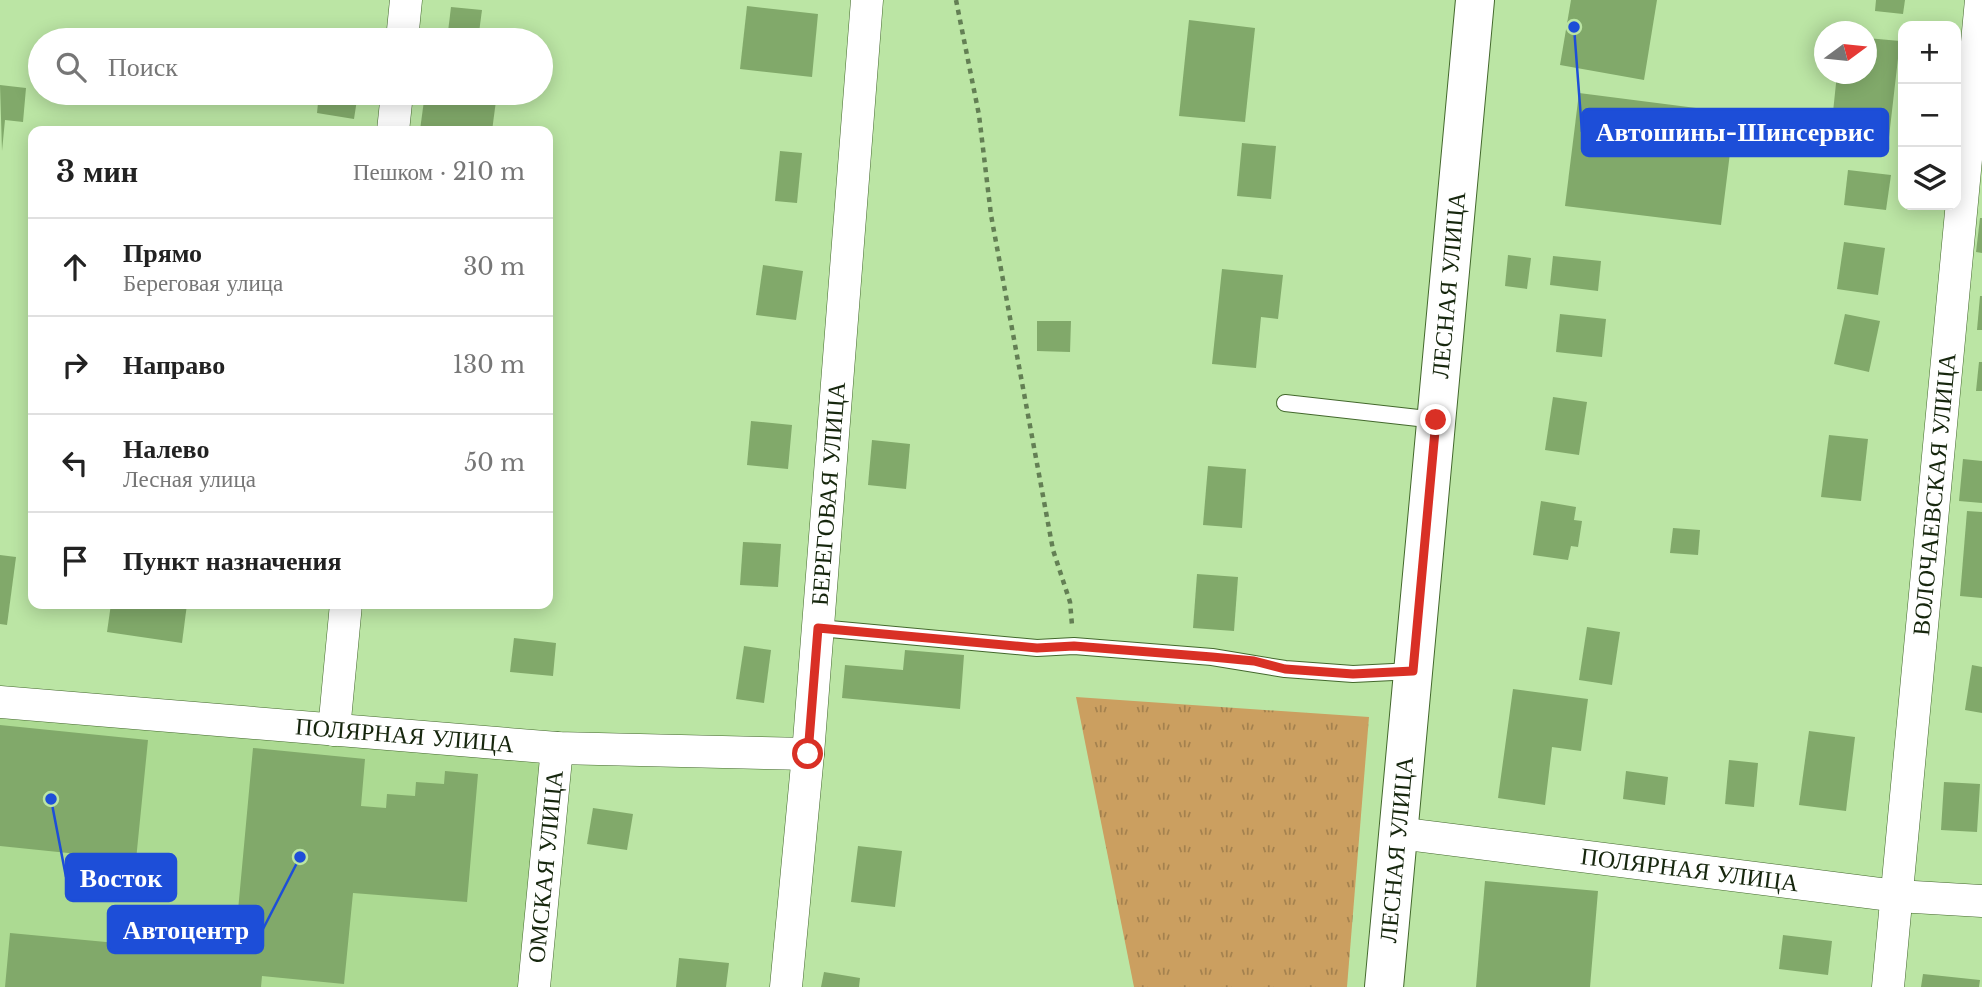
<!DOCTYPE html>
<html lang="ru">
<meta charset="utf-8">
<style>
body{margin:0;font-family:"Libre Baskerville",serif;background:#f6f6f6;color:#222}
.controls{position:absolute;right:21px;top:21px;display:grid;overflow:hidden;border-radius:14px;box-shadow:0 4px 18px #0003}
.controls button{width:63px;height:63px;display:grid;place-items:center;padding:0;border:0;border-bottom:2px solid #e0e0e0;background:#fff;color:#222;font:35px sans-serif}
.compass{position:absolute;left:1814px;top:21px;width:63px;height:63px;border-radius:50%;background:#fff;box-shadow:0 4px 18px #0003;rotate:75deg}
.stop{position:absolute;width:21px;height:21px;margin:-16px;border:5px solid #d93025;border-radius:50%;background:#fff}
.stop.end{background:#d93025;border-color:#fff;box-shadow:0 2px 7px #0008}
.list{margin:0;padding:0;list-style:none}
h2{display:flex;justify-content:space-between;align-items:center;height:91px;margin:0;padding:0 28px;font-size:30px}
h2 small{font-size:23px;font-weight:400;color:#767676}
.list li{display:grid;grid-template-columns:46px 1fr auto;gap:21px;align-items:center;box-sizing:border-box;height:98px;padding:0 28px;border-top:2px solid #e0e0e0}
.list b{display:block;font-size:26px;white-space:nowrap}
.list p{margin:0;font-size:23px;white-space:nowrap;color:#767676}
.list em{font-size:23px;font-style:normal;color:#767676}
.icon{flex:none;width:38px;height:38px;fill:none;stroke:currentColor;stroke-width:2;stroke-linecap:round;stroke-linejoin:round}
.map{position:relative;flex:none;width:1982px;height:987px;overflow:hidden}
.search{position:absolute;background:#fff;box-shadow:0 4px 18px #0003;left:28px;top:28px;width:525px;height:77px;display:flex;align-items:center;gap:18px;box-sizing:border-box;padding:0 24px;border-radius:38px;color:#767676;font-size:26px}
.panel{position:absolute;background:#fff;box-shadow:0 4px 18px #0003;left:28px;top:126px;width:525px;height:483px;border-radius:14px}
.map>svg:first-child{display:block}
.built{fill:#acda92}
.grass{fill:url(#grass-tufts)}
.building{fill:#81a96a}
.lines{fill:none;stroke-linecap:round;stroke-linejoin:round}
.lane-casing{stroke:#43682c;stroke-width:18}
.street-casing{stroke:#43682c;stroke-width:33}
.secondary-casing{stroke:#43682c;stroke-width:40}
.path{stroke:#637f54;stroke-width:4.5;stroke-dasharray:5 5;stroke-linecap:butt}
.lane{stroke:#fff;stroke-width:16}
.street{stroke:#fff;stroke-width:32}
.secondary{stroke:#fff;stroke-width:38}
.route{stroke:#d93025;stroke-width:9}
.labels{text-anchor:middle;stroke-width:5;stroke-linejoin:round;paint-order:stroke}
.street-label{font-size:24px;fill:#16260d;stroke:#bbe5a4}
.leader{fill:none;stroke:#1d4ed8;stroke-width:2.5}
.callout-dot{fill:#1d4ed8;stroke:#bbe5a4;stroke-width:2.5}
.callout{fill:#1d4ed8;stroke:#1d4ed8;stroke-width:2.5}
.callout-label{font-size:26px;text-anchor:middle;font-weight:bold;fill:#fff}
</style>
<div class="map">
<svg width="1982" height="987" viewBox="0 0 1982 987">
<defs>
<pattern id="grass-tufts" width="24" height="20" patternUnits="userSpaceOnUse" patternTransform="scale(1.75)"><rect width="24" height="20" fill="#cb9f60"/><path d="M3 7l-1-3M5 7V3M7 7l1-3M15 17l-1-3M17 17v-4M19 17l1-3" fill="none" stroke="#a4814e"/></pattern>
</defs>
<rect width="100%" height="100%" fill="#bbe5a4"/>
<polygon class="built" points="0,702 557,748 534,987 0,987"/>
<polygon class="grass" points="1076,697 1369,717 1347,987 1134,987"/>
<g class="building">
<polygon points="1571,0 1657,0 1644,80 1560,65"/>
<polygon points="1876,0 1905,0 1903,14 1875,11"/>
<polygon points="747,6 818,14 812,77 740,69"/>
<polygon points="451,7 482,10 478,40 447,40"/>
<polygon points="1189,20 1255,28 1245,122 1179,116"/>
<polygon points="1867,38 1900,41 1889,137 1831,131 1837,74 1867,74"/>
<polygon points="0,85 26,88 23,122 5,120 2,151"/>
<polygon points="319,93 358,93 354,119 317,113"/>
<polygon points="425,93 497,93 492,131 420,130"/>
<polygon points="1579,93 1735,113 1721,225 1565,206"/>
<polygon points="1242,143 1276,146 1271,199 1237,196"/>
<polygon points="780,151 802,153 797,203 775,201"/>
<polygon points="1848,170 1891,175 1886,210 1844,205"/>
<polygon points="1980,218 1982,218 1982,253 1976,252"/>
<polygon points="1844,242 1885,248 1878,295 1837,289"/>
<polygon points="1508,255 1531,258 1527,289 1505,286"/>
<polygon points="1553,256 1601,261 1598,291 1550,285"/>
<polygon points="763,265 803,271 796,320 756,315"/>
<polygon points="1222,269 1283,275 1278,319 1261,317 1256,368 1212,364"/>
<polygon points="1980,296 1982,296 1982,330 1977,330"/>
<polygon points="1560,314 1606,319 1602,357 1556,352"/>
<polygon points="1845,314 1880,321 1869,372 1834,364"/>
<polygon points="1037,321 1071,321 1070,352 1037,351"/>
<polygon points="1979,362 1982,362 1982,391 1976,391"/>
<polygon points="1553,397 1587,402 1579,455 1545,450"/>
<polygon points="751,421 792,425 788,469 747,465"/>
<polygon points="1829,435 1868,439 1861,501 1821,497"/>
<polygon points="872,440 910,444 906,489 868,485"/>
<polygon points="1963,459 1982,461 1982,503 1959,501"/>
<polygon points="1208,466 1246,469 1242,528 1203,525"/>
<polygon points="1541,501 1576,507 1574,520 1582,521 1578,547 1571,546 1568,560 1533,555"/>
<polygon points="1967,511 1982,512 1982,598 1960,596"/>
<polygon points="1673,528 1700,530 1698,555 1670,553"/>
<polygon points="743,542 781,544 778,587 740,585"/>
<polygon points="0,555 16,557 7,625 0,624"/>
<polygon points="1197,574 1238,577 1234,631 1193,628"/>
<polygon points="111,604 187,604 182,643 107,632"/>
<polygon points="1587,627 1620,632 1612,685 1579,680"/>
<polygon points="514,638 556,643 553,676 510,672"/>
<polygon points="744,646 771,650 764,703 736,699"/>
<polygon points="905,650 964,655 960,709 842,698 845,665 903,670"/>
<polygon points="1972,665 1982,667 1982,713 1965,710"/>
<polygon points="1513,689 1588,699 1581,751 1552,747 1545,805 1498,798"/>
<polygon points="0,725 148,740 136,860 0,846"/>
<polygon points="1809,731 1855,737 1846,811 1799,805"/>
<polygon points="253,748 365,759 361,806 386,808 387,794 415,796 416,782 444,784 445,771 478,774 467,902 353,893 344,984 262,976 261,987 5,987 10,933 234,954"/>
<polygon points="1729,760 1758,763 1754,807 1725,804"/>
<polygon points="1626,771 1668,777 1665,805 1623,799"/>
<polygon points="1944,782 1980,784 1977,832 1941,830"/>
<polygon points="593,808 633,814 627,850 587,844"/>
<polygon points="858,846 902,851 895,907 851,902"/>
<polygon points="1485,881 1598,891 1590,987 1476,987"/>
<polygon points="1783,935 1832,941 1828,975 1779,969"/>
<polygon points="679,958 729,963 726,987 676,987"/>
<polygon points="824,972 860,978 859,987 821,987"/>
<polygon points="1923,974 1980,980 1979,987 1921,987"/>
</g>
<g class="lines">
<defs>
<g id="lane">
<polyline points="1285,403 1436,420"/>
<polyline points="819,628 1037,648 1074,646 1212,657 1285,669 1353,674 1413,671"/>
</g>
<g id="street">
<polyline points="402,40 406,0"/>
<polyline points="393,131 397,93"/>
<path id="s1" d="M 0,702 L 557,748 L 808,754"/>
<polyline points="334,730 346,604"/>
<path id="s2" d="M 1398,833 L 1897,896 L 1982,901"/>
<path id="s3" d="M 534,987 L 557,748"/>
<path id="s4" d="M 786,987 L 808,754 L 867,0"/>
<path id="s5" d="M 1888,987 L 1981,0"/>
</g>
<g id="secondary">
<path id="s6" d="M 1384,987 L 1475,0"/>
</g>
</defs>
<use href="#lane" class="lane-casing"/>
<use href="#street" class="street-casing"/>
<use href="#secondary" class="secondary-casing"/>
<polyline class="path" points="956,0 979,115 991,215 1053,550 1070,602 1072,625"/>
<use href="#lane" class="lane"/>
<use href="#street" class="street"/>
<use href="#secondary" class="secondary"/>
</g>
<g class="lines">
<polyline class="route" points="808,754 818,628 1037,648 1074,646 1212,657 1254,661 1285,669 1353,674 1413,671 1436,420"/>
</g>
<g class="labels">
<g class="street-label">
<text dy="8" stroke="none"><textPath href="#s6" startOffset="705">ЛЕСНАЯ УЛИЦА</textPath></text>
<text dy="8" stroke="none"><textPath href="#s4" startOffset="495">БЕРЕГОВАЯ УЛИЦА</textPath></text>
<text dy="8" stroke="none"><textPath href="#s5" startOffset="495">ВОЛОЧАЕВСКАЯ УЛИЦА</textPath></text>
<text dy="8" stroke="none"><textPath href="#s1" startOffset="406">ПОЛЯРНАЯ УЛИЦА</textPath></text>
<text dy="8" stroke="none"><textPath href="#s6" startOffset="138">ЛЕСНАЯ УЛИЦА</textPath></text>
<text dy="8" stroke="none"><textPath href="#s3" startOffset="121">ОМСКАЯ УЛИЦА</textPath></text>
<text dy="8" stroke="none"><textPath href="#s2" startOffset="294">ПОЛЯРНАЯ УЛИЦА</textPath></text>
</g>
</g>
<path class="leader" d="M1574 27L1582 132M51 799L66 877M300 857L263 929"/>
<g class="callout-dot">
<circle cx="1574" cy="27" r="7"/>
<circle cx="51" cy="799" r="7"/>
<circle cx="300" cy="857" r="7"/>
</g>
<g class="callout">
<rect x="1582" y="109" width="306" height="47" rx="7"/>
<rect x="66" y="854" width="110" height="47" rx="7"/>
<rect x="108" y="906" width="155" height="47" rx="7"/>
</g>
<g class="callout-label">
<text x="1735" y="141">Автошины-Шинсервис</text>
<text x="121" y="887">Восток</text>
<text x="186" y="939">Автоцентр</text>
</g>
</svg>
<div class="controls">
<button>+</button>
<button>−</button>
<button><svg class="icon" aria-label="layers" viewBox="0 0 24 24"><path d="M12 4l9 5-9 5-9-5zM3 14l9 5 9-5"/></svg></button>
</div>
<svg class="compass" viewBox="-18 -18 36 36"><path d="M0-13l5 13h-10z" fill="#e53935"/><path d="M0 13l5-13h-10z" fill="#767676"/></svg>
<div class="stop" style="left:808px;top:754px"></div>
<div class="stop end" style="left:1436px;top:420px"></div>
<div class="search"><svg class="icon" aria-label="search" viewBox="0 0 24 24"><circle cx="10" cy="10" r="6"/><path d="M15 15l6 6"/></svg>Поиск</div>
<section class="panel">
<h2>3 мин<small>Пешком · 210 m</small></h2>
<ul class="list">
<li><svg class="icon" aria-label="ahead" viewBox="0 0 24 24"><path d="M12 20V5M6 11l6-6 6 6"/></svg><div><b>Прямо</b><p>Береговая улица</p></div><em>30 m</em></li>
<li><svg class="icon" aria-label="right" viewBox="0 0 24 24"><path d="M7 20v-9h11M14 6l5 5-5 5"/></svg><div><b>Направо</b></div><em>130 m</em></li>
<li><svg class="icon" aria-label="left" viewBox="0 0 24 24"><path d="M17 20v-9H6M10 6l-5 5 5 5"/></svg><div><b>Налево</b><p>Лесная улица</p></div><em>50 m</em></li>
<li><svg class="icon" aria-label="arrive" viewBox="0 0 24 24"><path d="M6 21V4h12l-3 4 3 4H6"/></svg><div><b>Пункт назначения</b></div></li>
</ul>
</section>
</div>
